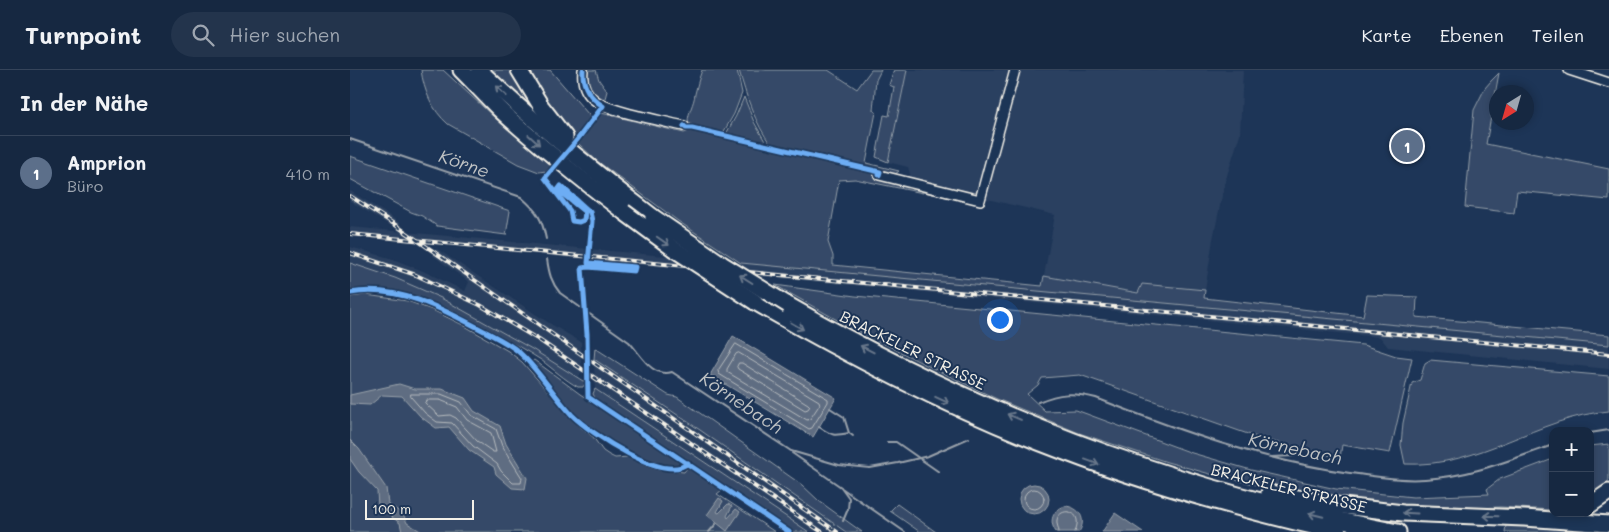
<!DOCTYPE html>
<html lang="de">
<meta charset="utf-8">
<style>
body{margin:0;font-family:Mali,sans-serif;background:#23344c;color:#f1f3f6}
.controls{position:absolute;right:15px;bottom:15px;display:grid;overflow:hidden;border-radius:10px;box-shadow:0 2px 8px #0003}
.controls button{width:45px;height:45px;display:grid;place-items:center;padding:0;border:0;border-bottom:1px solid #35445a;background:#162841;color:#f1f3f6;font:25px sans-serif}
.compass{position:absolute;left:1139px;top:15px;width:45px;height:45px;border-radius:50%;background:#162841;box-shadow:0 2px 8px #0003;rotate:217deg}
.scale{position:absolute;left:15px;bottom:12px;width:109px;box-sizing:border-box;padding-left:5px;border:2px solid #f4f1e8;border-top:0;font-size:14px;line-height:18px;white-space:nowrap;color:#f4f1e8;-webkit-text-stroke:4px #1d3557;paint-order:stroke}
.you{position:absolute;left:649px;top:249px;width:18px;height:18px;margin:-12px;border:4px solid #fff;border-radius:50%;background:#1a73e8;box-shadow:0 0 0 8px #1a73e833}
.badge{display:grid;place-items:center;width:32px;height:32px;border-radius:50%;background:#95b2f1;color:#fff;font-size:16px;font-weight:700}
.pin{position:absolute;translate:-50% -50%;border:2px solid #fff;box-shadow:0 1px 5px #0006}
.list{margin:0;padding:0;list-style:none}
h2{display:flex;justify-content:space-between;align-items:center;height:65px;margin:0;padding:0 20px;font-size:21px}
h2 small{font-size:16px;font-weight:400;color:#9ea6b1}
.list li{display:grid;grid-template-columns:32px 1fr auto;gap:15px;align-items:center;box-sizing:border-box;height:75px;padding:0 20px;border-top:1px solid #35445a}
.list b{display:block;font-size:19px;white-space:nowrap}
.list p{margin:0;font-size:16px;white-space:nowrap;color:#9ea6b1}
.list em{font-size:16px;font-style:normal;color:#9ea6b1}
.icon{flex:none;width:28px;height:28px;fill:none;stroke:currentColor;stroke-width:2;stroke-linecap:round;stroke-linejoin:round}
.map{position:relative;flex:none;width:1259px;height:462px;overflow:hidden}
header{display:flex;align-items:center;gap:30px;box-sizing:border-box;height:70px;padding:0 25px;background:#162841;border-bottom:1px solid #35445a}
header strong{font-size:24px}
nav{display:flex;gap:28px;margin-inline-start:auto;font-size:18px}
.search{width:350px;height:45px;background:#23344c;display:flex;align-items:center;gap:12px;box-sizing:border-box;padding:0 18px;border-radius:28px;color:#9ea6b1;font-size:19px}
main{display:flex}
aside{flex:1;background:#162841}
.map>svg:first-child{display:block}
.built{fill:#2a4060}
.green{fill:#354a67;stroke:#949ea8}
.water{fill:#5e6d82;stroke:#9aa2ab}
.lines{fill:none;stroke-linecap:round;stroke-linejoin:round}
.shore{stroke:#b8bcbf;stroke-width:1}
.stream{stroke:#9aa2ab;stroke-width:2}
.street-casing{stroke:#f4f1e8;stroke-width:12}
.highway-casing{stroke:#f4f1e8;stroke-width:19}
.street{stroke:#1d3557;stroke-width:9}
.highway{stroke:#1d3557;stroke-width:15}
.rail-casing{stroke:#f4f1e8;stroke-width:4}
.rail{stroke:#1d3557;stroke-width:2;stroke-dasharray:5.5;stroke-linecap:butt}
.highway-bridge-casing{stroke:#f4f1e8;stroke-width:19;stroke-linecap:butt}
.highway-bridge{stroke:#1d3557;stroke-width:15}
.cycleway-casing{stroke:#1d3557;stroke-width:8}
.cycleway{stroke:#6dadf4;stroke-width:5}
.oneway{stroke:#68778a}
.labels{text-anchor:middle;stroke-width:4;stroke-linejoin:round;paint-order:stroke}
.street-label{font-size:16px;fill:#f4f1e8;stroke:#1d3557}
.water-label{font-size:18px;font-style:italic;fill:#c0c3c4;stroke:#1d3557}
</style>
<header>
<strong>Turnpoint</strong>
<div class="search"><svg class="icon" aria-label="search" viewBox="0 0 24 24"><circle cx="10" cy="10" r="6"/><path d="M15 15l6 6"/></svg>Hier suchen</div>
<nav><a>Karte</a><a>Ebenen</a><a>Teilen</a></nav>
</header>
<main>
<aside>
<h2>In der Nähe<small></small></h2>
<ul class="list">
<li><span class="badge" style="background:#5c6f8a">1</span><div><b>Amprion</b><p>Büro</p></div><em>410 m</em></li>
</ul>
</aside>
<div class="map">
<svg width="1259" height="462" viewBox="0 0 1259 462">
<rect width="100%" height="100%" fill="#1d3557"/>
<filter id="ink" filterUnits="userSpaceOnUse"><feTurbulence type="fractalNoise" baseFrequency=".02" numOctaves="2"/><feDisplacementMap in="SourceGraphic" scale="10" xChannelSelector="R" yChannelSelector="G"/><feConvolveMatrix kernelMatrix="1 2 1 2 8 2 1 2 1" color-interpolation-filters="sRGB"/></filter>
<g filter="url(#ink)">
<g class="built">
<polygon points="557,0 893,0 890,64 875,112 863,169 855,221 792,214 788,223 694,206 705,145 562,111 558,97 538,92"/>
<polygon points="0,121 37,144 51,154 39,155 0,131"/>
<polygon points="0,157 500,203 1259,275 1259,299 1038,277 1030,267 0,166"/>
<polygon points="0,177 43,189 73,201 115,221 119,212 82,185 87,179 199,253 231,272 231,303 228,308 182,279 91,228 45,208 0,193"/>
<polygon points="244,289 350,360 496,462 459,462 245,319"/>
</g>
<g class="green">
<path d="M 71,0 L 93,0 L 145,48 L 201,96 L 196,101 L 189,102 L 168,94 L 98,54 C 82,40 74,21 71,0 Z"/>
<polygon points="140,0 164,0 195,51"/>
<polygon points="173,0 200,0 239,45 240,50 225,69 229,72 251,43 334,63 342,60 528,104 615,130 615,131 573,122 573,123 505,109 489,110 478,172 483,186 483,195 692,216 694,206 788,223 792,214 855,220 854,228 1013,246 1017,225 1067,227 1066,247 1259,265 1259,275 391,193 328,151 247,91 214,60"/>
<path d="M 237,0 L 246,0 L 249,10 L 257,21 L 254,32 C 241,23 237,16 237,0 Z"/>
<path d="M 352,0 L 387,0 L 392,23 L 384,44 L 373,63 L 344,56 L 338,52 C 338,42 344,34 345,24 C 347,16 349,8 352,0 Z"/>
<path d="M 389,0 L 478,0 L 507,19 L 521,0 L 531,0 L 526,10 L 523,40 L 526,42 L 516,93 L 549,101 L 544,105 L 532,103 L 532,100 L 421,75 C 405,53 396,26 389,0 Z"/>
<polygon points="544,0 557,0 538,92 526,87 534,45 539,46 544,17 539,15"/>
<polygon points="1149,3 1136,74 1259,99 1259,130 1167,121 1164,143 1115,137 1124,40 1135,18 1141,11"/>
<polygon points="394,27 404,52 416,73 376,64 386,46"/>
<polygon points="0,86 160,141 156,165 87,156 72,146 61,142 0,109"/>
<path d="M 0,193 L 45,208 L 91,228 L 182,279 L 233,311 L 236,311 L 233,317 L 228,317 C 215,310 203,299 191,290 C 176,280 160,272 145,263 C 101,239 51,212 0,220 Z"/>
<polygon points="425,215 505,226 1013,275 1046,286 1062,288 1040,383 992,375 990,388 912,369 730,305 692,308 688,315 677,324 695,341 726,340 842,383 901,400 986,419 1063,427 1139,424 1137,419 1150,409 1203,389 1203,440 1150,437 1084,440 960,427 860,404 817,392 729,363 647,329 574,294 489,251"/>
<polygon points="16,225 57,231 82,240 113,255 158,281 172,292 217,343 229,356 243,367 253,381 259,385 265,388 278,387 313,400 334,402 338,397 372,420 367,424 425,462 0,462 0,227"/>
<polygon points="245,278 318,325 327,327 452,415 469,431 512,462 496,462 350,360 244,289"/>
<path d="M 184,290 L 230,324 L 335,393 C 311,404 251,369 232,352 C 214,336 199,315 184,297 L 181,292 Z"/>
<path d="M 1080,290 L 1259,306 L 1259,341 C 1187,347 1130,398 1055,394 L 1051,375 L 1053,353 L 1062,313 L 1070,310 L 1075,293 Z"/>
<polygon points="245,319 459,462 442,462 247,331 243,324"/>
<polygon points="1259,374 1259,411 1240,428 1240,376"/>
<polygon points="547,434 586,462 570,462 540,441"/>
<polygon points="1156,455 1259,460 1259,462 1155,462"/>
</g>
<g class="water">
<polygon points="383,266 486,328 463,367 360,305"/>
<polygon points="49,314 65,319 92,319 115,328 124,341 150,356 156,374 177,408 175,419 162,418 146,404 144,397 119,380 99,357 86,358 71,347 52,326 32,325 20,335 0,334 0,325"/>
<polygon points="0,370 9,379 36,418 38,434 53,444 57,453 72,462 52,462 50,453 28,437 27,421 9,402 0,389"/>
<circle cx="684" cy="429" r="15"/>
<polygon points="369,428 373,431 367,442 369,443 378,434 382,436 377,446 378,448 386,439 390,442 377,461 357,445"/>
<path d="M 715,436 C 730,437 737,450 729,462 L 706,462 C 698,451 703,440 715,436 Z"/>
<polygon points="765,443 793,462 752,462"/>
</g>
<g class="lines">
<g class="shore">
<polygon points="386,274 478,329 478,332 462,358 459,359 369,304 368,301"/>
<polygon points="389,283 469,331 470,334 460,349 457,350 377,302 377,299 386,284"/>
<polygon points="389,293 392,293 458,334 460,336 458,339 455,340 388,299 387,297"/>
<polygon points="61,324 91,324 111,332 121,345 146,359 152,376 172,408 171,413 163,413 151,401 147,394 123,376 102,353 87,352 75,343 61,327"/>
<polygon points="77,330 90,330 107,337 117,350 141,363 146,382 143,382 127,371 106,348 100,345 89,346 75,333"/>
<circle cx="684" cy="429" r="10"/>
<path d="M 709,462 C 709,458 706,454 707,450 C 709,439 725,439 727,450 C 728,454 726,458 725,462"/>
</g>
<g class="stream">
<path d="M 0,69 L 171,127 C 187,141 192,148 196,169"/>
<path d="M 197,189 C 199,203 201,212 210,223 L 279,272 C 291,284 301,308 322,302 L 441,381 L 489,395 L 520,398 L 548,393 L 578,386 L 619,368"/>
<path d="M 688,332 C 710,323 723,322 746,328 C 830,361 910,390 1000,403 C 1024,406 1050,411 1075,409 C 1123,406 1159,390 1203,375"/>
<polyline points="480,338 494,347 499,363 503,366"/>
<path d="M 469,357 C 483,366 483,366 499,363"/>
<polyline points="1240,363 1259,360"/>
<polyline points="537,372 546,372 589,402"/>
<polyline points="442,383 491,417 499,428 498,439 493,451"/>
<polyline points="922,387 944,386"/>
<polyline points="493,419 555,462"/>
<polyline points="359,462 366,454"/>
</g>
<defs>
<g id="street">
<path d="M 233,0 C 229,35 263,39 289,46 C 304,49 319,53 334,56"/>
<polyline points="1219,0 1259,13"/>
<polyline points="529,105 630,130 665,0"/>
</g>
<g id="highway">
<path d="M 111,0 C 124,13 136,26 149,39 C 189,76 231,109 274,142"/>
<path d="M 129,0 C 184,52 242,100 303,147"/>
<polyline points="169,0 191,36 215,67"/>
<path d="M 405,232 C 504,289 605,341 712,381 C 801,415 895,441 988,462"/>
<path d="M 438,235 C 627,344 833,422 1048,462"/>
<polyline points="919,423 993,436 1053,443 1174,448 1259,454"/>
<polyline points="1240,435 1259,422"/>
</g>
</defs>
<use href="#street" class="street-casing"/>
<use href="#highway" class="highway-casing"/>
<use href="#street" class="street"/>
<use href="#highway" class="highway"/>
<defs>
<g id="rail">
<polyline points="0,126 44,154 487,462"/>
<polyline points="0,164 1259,284"/>
<polyline points="0,183 66,205 130,235 189,270 472,462"/>
</g>
</defs>
<use href="#rail" class="rail-casing"/>
<use href="#rail" class="rail"/>
<defs>
<g id="highway-bridge">
<polyline points="274,142 324,179 405,232"/>
<polyline points="303,147 372,194 438,235"/>
</g>
</defs>
<use href="#highway-bridge" class="highway-bridge-casing"/>
<use href="#highway-bridge" class="highway-bridge"/>
<defs>
<g id="cycleway">
<path d="M 233,0 C 232,16 239,27 253,36 L 227,70 L 195,108 L 220,141 L 222,151 L 229,152 L 234,150 L 235,142 L 208,120 L 211,116 L 240,142 L 242,151 L 238,193 L 285,197 L 284,201 L 238,197 L 232,198 L 237,264 L 238,327 L 439,462"/>
<polyline points="334,56 336,58 342,58 530,102 529,105"/>
<path d="M 0,223 C 48,214 95,240 136,262 C 147,268 162,275 171,284 C 190,302 204,326 222,345 C 240,363 315,414 338,393"/>
</g>
</defs>
<use href="#cycleway" class="cycleway-casing"/>
<use href="#cycleway" class="cycleway"/>
</g>
<defs><path id="oneway-shaft" d="M-6 0H5M1.5-3L5.5 0L1.5 3" fill="none" stroke-width="1.6" stroke-linecap="round" stroke-linejoin="round" transform="scale(1.25)"/></defs>
<g class="oneway">
<use href="#oneway-shaft" transform="translate(151 21) rotate(-138)"/>
<use href="#oneway-shaft" transform="translate(184 70) rotate(42)"/>
<use href="#oneway-shaft" transform="translate(313 171) rotate(35)"/>
<use href="#oneway-shaft" transform="translate(396 209) rotate(-148)"/>
<use href="#oneway-shaft" transform="translate(447 256) rotate(29)"/>
<use href="#oneway-shaft" transform="translate(517 279) rotate(-153)"/>
<use href="#oneway-shaft" transform="translate(592 330) rotate(25)"/>
<use href="#oneway-shaft" transform="translate(664 347) rotate(-157)"/>
<use href="#oneway-shaft" transform="translate(742 392) rotate(20)"/>
<use href="#oneway-shaft" transform="translate(1060 443) rotate(-177)"/>
<use href="#oneway-shaft" transform="translate(966 445) rotate(-166)"/>
<use href="#oneway-shaft" transform="translate(1141 446) rotate(-178)"/>
</g>
</g>
<g class="labels">
<g class="street-label">
<text transform="translate(563 280) rotate(26)" y="6">BRACKELER STRASSE</text>
<text transform="translate(939 418) rotate(14)" y="6">BRACKELER STRASSE</text>
</g>
<g class="water-label">
<text transform="translate(114 94) rotate(19)" y="6">Körne</text>
<text transform="translate(391 333) rotate(34)" y="6">Körnebach</text>
<text transform="translate(945 379) rotate(12)" y="6">Körnebach</text>
</g>
</g>
</svg>
<div class="controls">
<button>+</button>
<button>−</button>
</div>
<svg class="compass" viewBox="-18 -18 36 36"><path d="M0-13l5 13h-10z" fill="#e53935"/><path d="M0 13l5-13h-10z" fill="#9ea6b1"/></svg>
<div class="scale">100 m</div>
<div class="you"></div>
<div class="pin badge" style="left:1057px;top:76px;background:#5c6f8a">1</div>
</div>
</main>
